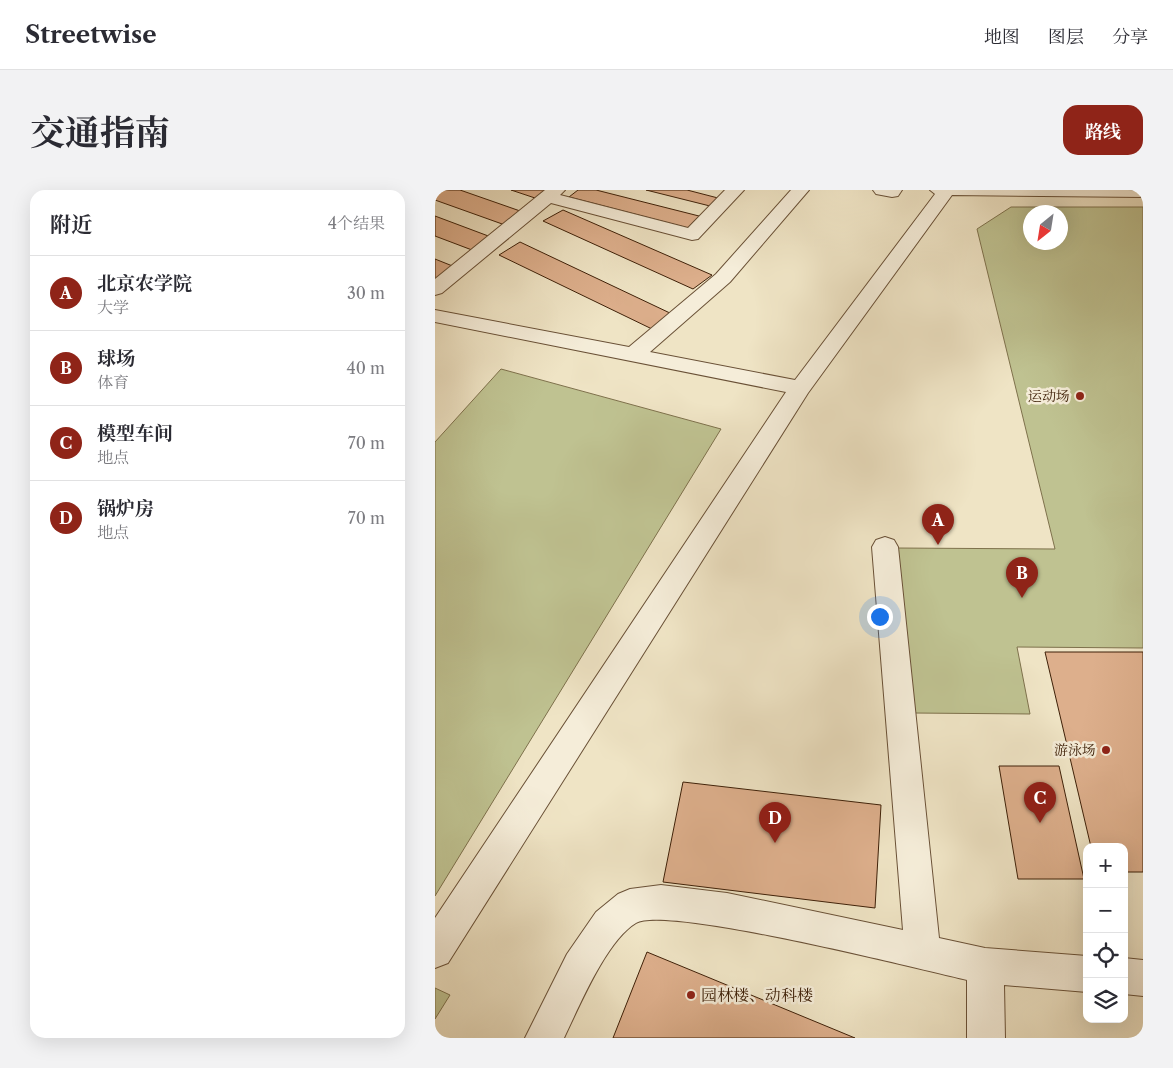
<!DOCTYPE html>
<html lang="zh">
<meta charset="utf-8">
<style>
body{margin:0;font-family:"Libre Caslon Text","Noto Serif SC",serif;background:#f2f2f3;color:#2b2b33}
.controls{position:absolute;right:15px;bottom:15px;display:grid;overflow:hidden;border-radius:10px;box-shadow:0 5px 20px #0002}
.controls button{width:45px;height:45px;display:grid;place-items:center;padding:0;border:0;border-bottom:1px solid #e1e1e2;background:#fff;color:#2b2b33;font:25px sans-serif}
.compass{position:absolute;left:588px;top:15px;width:45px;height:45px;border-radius:50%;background:#fff;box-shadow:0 5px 20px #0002;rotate:210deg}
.you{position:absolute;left:444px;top:426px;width:18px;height:18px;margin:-12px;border:4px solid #fff;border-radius:50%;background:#1a73e8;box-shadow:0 0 0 8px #1a73e833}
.badge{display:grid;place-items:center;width:32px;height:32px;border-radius:50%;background:#8f2418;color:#fff;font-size:16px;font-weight:700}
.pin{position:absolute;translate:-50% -41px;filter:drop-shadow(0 1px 2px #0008)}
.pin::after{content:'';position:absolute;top:26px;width:18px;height:15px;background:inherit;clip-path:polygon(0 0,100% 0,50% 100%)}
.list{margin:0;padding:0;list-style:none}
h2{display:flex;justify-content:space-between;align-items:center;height:65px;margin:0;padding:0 20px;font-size:21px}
h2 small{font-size:16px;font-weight:400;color:#7c7c81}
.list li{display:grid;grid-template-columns:32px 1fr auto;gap:15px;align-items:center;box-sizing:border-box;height:75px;padding:0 20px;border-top:1px solid #e1e1e2}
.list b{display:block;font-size:19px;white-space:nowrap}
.list p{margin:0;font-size:16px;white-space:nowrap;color:#7c7c81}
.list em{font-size:16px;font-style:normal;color:#7c7c81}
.icon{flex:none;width:28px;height:28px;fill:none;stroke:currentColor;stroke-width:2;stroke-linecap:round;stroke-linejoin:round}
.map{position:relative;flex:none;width:708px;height:848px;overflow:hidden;border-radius:15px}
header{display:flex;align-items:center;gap:30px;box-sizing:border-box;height:70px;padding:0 25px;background:#fff;border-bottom:1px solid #e1e1e2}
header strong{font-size:24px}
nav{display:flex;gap:28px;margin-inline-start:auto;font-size:18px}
.intro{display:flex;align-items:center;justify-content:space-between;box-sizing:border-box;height:120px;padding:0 30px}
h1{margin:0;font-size:35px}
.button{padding:12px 22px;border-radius:15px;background:#8f2418;color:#fff;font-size:18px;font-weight:700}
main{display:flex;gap:30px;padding:0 30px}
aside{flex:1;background:#fff;border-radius:15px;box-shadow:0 5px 20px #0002}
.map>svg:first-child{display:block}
.green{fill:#bfc291;stroke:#7e714c;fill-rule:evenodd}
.building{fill:#ddaf8c;stroke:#3e2008}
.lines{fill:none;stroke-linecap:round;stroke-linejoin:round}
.minor-casing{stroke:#6a5137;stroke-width:2}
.minor{fill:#f5edd9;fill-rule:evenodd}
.poi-dot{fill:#8f2418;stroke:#f5edd9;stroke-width:2}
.labels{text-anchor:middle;stroke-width:5;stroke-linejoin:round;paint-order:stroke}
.poi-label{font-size:14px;fill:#3e2008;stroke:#f5edd9;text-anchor:end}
.near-poi-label{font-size:16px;fill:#3e2008;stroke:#f5edd9;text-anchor:start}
</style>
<header>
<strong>Streetwise</strong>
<nav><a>地图</a><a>图层</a><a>分享</a></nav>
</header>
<div class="intro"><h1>交通指南</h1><a class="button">路线</a></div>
<main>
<aside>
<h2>附近<small>4个结果</small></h2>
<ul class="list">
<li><span class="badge">A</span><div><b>北京农学院</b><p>大学</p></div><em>30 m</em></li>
<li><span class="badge">B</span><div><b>球场</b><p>体育</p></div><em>40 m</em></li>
<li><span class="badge">C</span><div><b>模型车间</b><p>地点</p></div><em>70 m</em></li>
<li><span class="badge">D</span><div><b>锅炉房</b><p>地点</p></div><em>70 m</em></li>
</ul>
</aside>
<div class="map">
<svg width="708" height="848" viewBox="0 0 708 848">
<rect width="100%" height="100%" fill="#efe4c5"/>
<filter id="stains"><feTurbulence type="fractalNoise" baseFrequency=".004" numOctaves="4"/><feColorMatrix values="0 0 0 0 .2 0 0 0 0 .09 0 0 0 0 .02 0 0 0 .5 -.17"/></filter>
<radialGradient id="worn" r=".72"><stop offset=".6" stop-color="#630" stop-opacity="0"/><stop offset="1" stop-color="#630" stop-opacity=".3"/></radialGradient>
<g class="green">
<path d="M 576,17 L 708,17 L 708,458 L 582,457 L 595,524 L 478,523 L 462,358 L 620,359 L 542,39 ZM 596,22 L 626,22 L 626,52 L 596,52 Z"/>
<polygon points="66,179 286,239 0,706 0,252"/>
<polygon points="0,798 15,805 0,829"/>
</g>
<g class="building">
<polygon points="0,0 25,0 88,22 70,35 0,10"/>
<polygon points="76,0 112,0 100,8"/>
<polygon points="143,0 161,0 264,26 253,38 134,7"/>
<polygon points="211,0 252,0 283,8 275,16"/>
<polygon points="128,20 277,85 258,99 108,31"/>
<polygon points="0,26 56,47 37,60 0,46"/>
<polygon points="85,52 237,124 217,139 64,65"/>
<polygon points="0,69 20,77 0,91"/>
<polygon points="610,462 708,462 708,682 689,682 689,657 656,657"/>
<polygon points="564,576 624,576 649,689 583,689"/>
<polygon points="248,592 446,615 440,718 228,692"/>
<polygon points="212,762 420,848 178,848"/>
</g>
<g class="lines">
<defs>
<g id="minor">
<polygon points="110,0 130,0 125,5 253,38 290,0 309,0 263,49 257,50 116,13 7,103 0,105 0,89"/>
<polygon points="356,0 374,0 295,92 215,162 360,190 500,4 495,0 708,0 708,7 517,5 373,203 13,773 0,778 0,728 351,202 0,132 0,120 194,157 281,84"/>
<polygon points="438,0 467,0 463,6 457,7 441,4"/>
<path d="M 450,347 L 459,350 L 463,357 L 504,748 L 550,758 L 652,766 L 652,802 L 569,795 L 570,848 L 532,848 L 532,790 C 484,779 231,715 201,733 C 171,751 144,817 129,848 L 90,848 L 132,764 L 161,722 L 183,704 L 195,699 L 226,695 L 292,703 L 468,740 L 437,357 L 441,350 Z"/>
<polygon points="689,768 708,770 708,806 689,804"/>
</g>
</defs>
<use href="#minor" class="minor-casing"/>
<use href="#minor" class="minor"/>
</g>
<g class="poi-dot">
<circle cx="645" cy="206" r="5"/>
<circle cx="671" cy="560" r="5"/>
<circle cx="256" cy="805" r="5"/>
</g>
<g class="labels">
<g class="poi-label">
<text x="635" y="211">运动场</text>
<text x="661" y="565">游泳场</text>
</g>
<g class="near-poi-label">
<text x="266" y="811">园林楼、动科楼</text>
</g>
</g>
<rect width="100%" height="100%" filter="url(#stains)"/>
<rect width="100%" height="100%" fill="url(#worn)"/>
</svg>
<div class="controls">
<button>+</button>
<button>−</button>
<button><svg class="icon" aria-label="locate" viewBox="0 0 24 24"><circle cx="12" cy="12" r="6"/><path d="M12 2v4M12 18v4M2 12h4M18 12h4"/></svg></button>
<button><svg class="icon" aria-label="layers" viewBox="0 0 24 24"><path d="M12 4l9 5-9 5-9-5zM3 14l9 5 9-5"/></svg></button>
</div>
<svg class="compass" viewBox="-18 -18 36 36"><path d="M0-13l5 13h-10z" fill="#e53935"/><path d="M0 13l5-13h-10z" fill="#7c7c81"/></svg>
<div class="you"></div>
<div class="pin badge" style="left:503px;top:355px">A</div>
<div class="pin badge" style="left:587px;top:408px">B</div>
<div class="pin badge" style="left:605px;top:633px">C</div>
<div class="pin badge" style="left:340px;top:653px">D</div>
</div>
</main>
